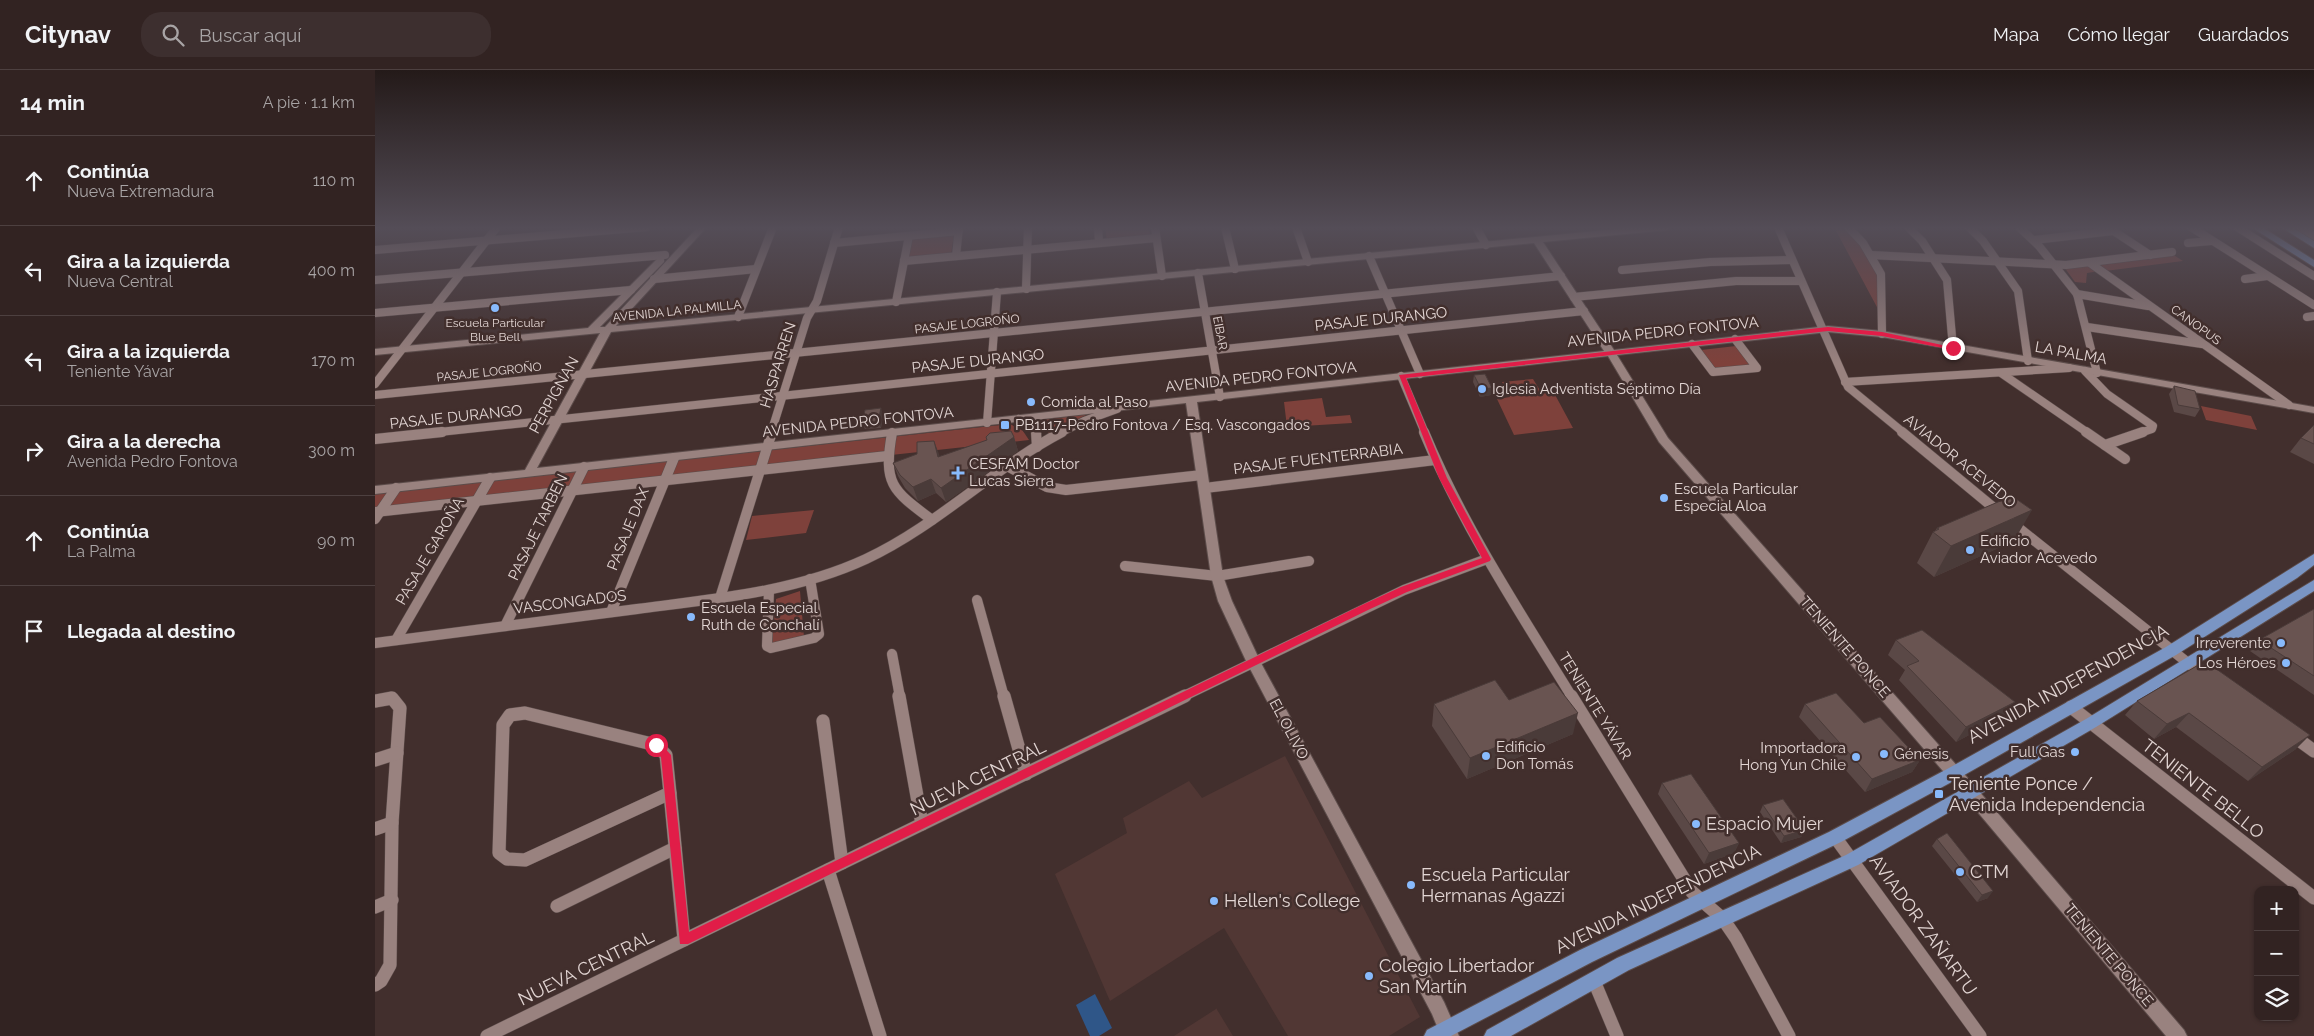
<!DOCTYPE html>
<html lang="es">
<meta charset="utf-8">
<style>
body{margin:0;font-family:Raleway,sans-serif;background:#3d2f2f;color:#f1f3f6}
.controls{position:absolute;right:15px;bottom:15px;display:grid;overflow:hidden;border-radius:10px;box-shadow:0 1px 4px #0004}
.controls button{width:45px;height:45px;display:grid;place-items:center;padding:0;border:0;border-bottom:1px solid #4d4040;background:#322322;color:#f1f3f6;font:25px sans-serif}
.stop{position:absolute;width:15px;height:15px;margin:-11px;border:4px solid #e11d48;border-radius:50%;background:#fff}
.stop.end{background:#e11d48;border-color:#fff;box-shadow:0 1px 5px #0008}
.list{margin:0;padding:0;list-style:none}
h2{display:flex;justify-content:space-between;align-items:center;height:65px;margin:0;padding:0 20px;font-size:21px}
h2 small{font-size:16px;font-weight:400;color:#a8a4a5}
.list li{display:grid;grid-template-columns:32px 1fr auto;gap:15px;align-items:center;box-sizing:border-box;height:90px;padding:0 20px;border-top:1px solid #4d4040}
.list b{display:block;font-size:19px;white-space:nowrap}
.list p{margin:0;font-size:16px;white-space:nowrap;color:#a8a4a5}
.list em{font-size:16px;font-style:normal;color:#a8a4a5}
.icon{flex:none;width:28px;height:28px;fill:none;stroke:currentColor;stroke-width:2;stroke-linecap:round;stroke-linejoin:round}
.map{position:relative;flex:none;width:1939px;height:966px;overflow:hidden}
header{display:flex;align-items:center;gap:30px;box-sizing:border-box;height:70px;padding:0 25px;background:#322322;border-bottom:1px solid #4d4040}
header strong{font-size:24px}
nav{display:flex;gap:28px;margin-inline-start:auto;font-size:18px}
.search{width:350px;height:45px;background:#3d2f2f;display:flex;align-items:center;gap:12px;box-sizing:border-box;padding:0 18px;border-radius:20px;color:#a8a4a5;font-size:19px}
main{display:flex}
aside{flex:1;background:#322322}
.map>svg:first-child{display:block}
.built{fill:#513734}
.green{fill:#7e413b}
.water{fill:#2f5688}
.lines{fill:none;stroke-linecap:round;stroke-linejoin:round}
.street-far2-casing{stroke:#5c4c4a;stroke-width:9}
.street-far1-casing{stroke:#5c4c4a;stroke-width:11}
.street-casing{stroke:#5c4c4a;stroke-width:14}
.secondary-casing{stroke:#5c4c4a;stroke-width:2}
.primary-casing{stroke:#5c4c4a;stroke-width:2}
.street-far2{stroke:#99827f;stroke-width:8}
.street-far1{stroke:#99827f;stroke-width:10}
.street{stroke:#99827f;stroke-width:13}
.secondary{fill:#99827f;fill-rule:evenodd}
.primary{fill:#7a95c4;fill-rule:evenodd}
.wall{fill:#5a4846}
.shaded-wall{fill:#4a3b39}
.building{fill:#695451;stroke:#4a3b39}
.route{fill:#e11d48}
.poi-dot{fill:#88bafc;stroke:#422f2d;stroke-width:2}
.labels{text-anchor:middle;stroke-width:5;stroke-linejoin:round;paint-order:stroke}
.far-street-label{font-size:12px;fill:#e2d5d3;stroke:#422f2d}
.far-poi-label{font-size:12px;fill:#e2d5d3;stroke:#422f2d}
.street-label{font-size:15px;fill:#e2d5d3;stroke:#422f2d}
.poi-label{font-size:15px;fill:#e2d5d3;stroke:#422f2d;text-anchor:start}
.near-street-label{font-size:18px;fill:#e2d5d3;stroke:#422f2d}
.near-poi-label{font-size:18px;fill:#e2d5d3;stroke:#422f2d;text-anchor:start}
</style>
<header>
<strong>Citynav</strong>
<div class="search"><svg class="icon" aria-label="search" viewBox="0 0 24 24"><circle cx="10" cy="10" r="6"/><path d="M15 15l6 6"/></svg>Buscar aquí</div>
<nav><a>Mapa</a><a>Cómo llegar</a><a>Guardados</a></nav>
</header>
<main>
<aside>
<h2>14 min<small>A pie · 1.1 km</small></h2>
<ul class="list">
<li><svg class="icon" aria-label="ahead" viewBox="0 0 24 24"><path d="M12 20V5M6 11l6-6 6 6"/></svg><div><b>Continúa</b><p>Nueva Extremadura</p></div><em>110 m</em></li>
<li><svg class="icon" aria-label="left" viewBox="0 0 24 24"><path d="M17 20v-9H6M10 6l-5 5 5 5"/></svg><div><b>Gira a la izquierda</b><p>Nueva Central</p></div><em>400 m</em></li>
<li><svg class="icon" aria-label="left" viewBox="0 0 24 24"><path d="M17 20v-9H6M10 6l-5 5 5 5"/></svg><div><b>Gira a la izquierda</b><p>Teniente Yávar</p></div><em>170 m</em></li>
<li><svg class="icon" aria-label="right" viewBox="0 0 24 24"><path d="M7 20v-9h11M14 6l5 5-5 5"/></svg><div><b>Gira a la derecha</b><p>Avenida Pedro Fontova</p></div><em>300 m</em></li>
<li><svg class="icon" aria-label="ahead" viewBox="0 0 24 24"><path d="M12 20V5M6 11l6-6 6 6"/></svg><div><b>Continúa</b><p>La Palma</p></div><em>90 m</em></li>
<li><svg class="icon" aria-label="arrive" viewBox="0 0 24 24"><path d="M6 21V4h12l-3 4 3 4H6"/></svg><div><b>Llegada al destino</b></div></li>
</ul>
</aside>
<div class="map">
<svg width="1939" height="966" viewBox="0 0 1939 966">
<rect width="100%" height="100%" fill="#422f2d"/>
<g class="built">
<polygon points="910,686 1045,947 1014,966 913,966 849,858 735,931 680,804 752,763 748,748 814,711 827,728"/>
<polygon points="841,938 858,966 799,966 841,939"/>
</g>
<g class="green">
<polygon points="730,157 774,157 775,166 732,171"/>
<path d="M 1459,157 C 1478,157 1494,184 1501,200 C 1505,211 1503,228 1503,239 Z"/>
<polygon points="579,164 576,185 530,189 535,168"/>
<polygon points="1797,184 1808,191 1730,201 1720,194"/>
<polygon points="1715,194 1725,201 1712,203 1711,213 1700,212 1689,197"/>
<polygon points="1361,276 1377,297 1342,301 1326,280"/>
<polygon points="1158,309 1166,322 1178,321 1198,358 1139,365 1122,329 1135,327 1127,312"/>
<polygon points="947,328 951,347 975,345 977,353 912,357 909,332"/>
<polygon points="1826,336 1876,346 1882,360 1831,350"/>
<polygon points="713,344 674,364 667,350"/>
<polygon points="635,354 648,361 654,370 0,441 0,423"/>
<polygon points="439,440 431,463 371,470 377,446"/>
<polygon points="425,521 429,567 397,575 401,529"/>
</g>
<polygon class="water" points="720,924 737,958 724,966 715,966 701,935"/>
<g class="lines">
<defs>
<g id="street-far2">
<polyline points="723,157 724,173"/>
<polyline points="780,157 787,206"/>
<polyline points="850,157 860,199"/>
<polyline points="921,157 933,192"/>
<polyline points="1101,157 1111,175"/>
<polyline points="1403,157 1473,317 1529,363"/>
<polyline points="1473,157 1488,173 1506,204 1507,264"/>
<polyline points="1533,157 1547,171 1572,210 1578,278"/>
<polyline points="1594,157 1608,171 1643,221 1653,291"/>
<polyline points="1644,157 1664,176 1702,224 1722,303"/>
<polyline points="1816,157 1939,235"/>
<polyline points="1862,157 1939,206"/>
<polyline points="1925,157 1939,166"/>
<polyline points="1734,158 1775,185"/>
<polyline points="1659,170 1738,161"/>
<polyline points="459,173 584,161"/>
<polyline points="1813,173 1836,171"/>
<polyline points="0,180 272,157"/>
<polyline points="1496,185 1691,195 1797,182"/>
<polyline points="581,186 584,157"/>
<polyline points="994,186 1045,304"/>
<polyline points="529,191 781,168"/>
<polyline points="1715,193 1914,335"/>
<polyline points="1247,200 1335,192 1417,190"/>
<polyline points="823,203 845,327"/>
<polyline points="279,209 381,199"/>
<polyline points="1870,209 1892,206"/>
<polyline points="0,210 290,185"/>
<polyline points="651,219 653,157"/>
<polyline points="1702,224 1773,236"/>
<polyline points="1199,227 1361,211 1426,211"/>
<polyline points="521,232 534,166"/>
<polyline points="0,243 256,220"/>
<polyline points="363,247 398,157"/>
<polyline points="1932,247 1939,246"/>
<polyline points="1712,257 1827,274"/>
<polyline points="1317,274 1338,302 1382,298 1360,269"/>
<polyline points="1710,301 1732,324 1778,356 1777,359 1765,363"/>
<polyline points="1626,303 1713,363"/>
<polyline points="1026,306 1050,363"/>
<polyline points="1470,312 1694,298"/>
<polyline points="0,314 122,157"/>
<polyline points="0,325 1186,206"/>
<polyline points="644,349 657,356 662,363"/>
<polyline points="612,353 622,222"/>
<polyline points="55,363 1209,241"/>
<polyline points="396,363 432,248 442,231 464,157"/>
<polyline points="685,363 709,351 742,339"/>
</g>
<g id="street-far1">
<polyline points="661,362 662,377"/>
<path d="M 1049,362 C 1088,456 1144,541 1197,627"/>
<polyline points="1527,362 1625,443"/>
<polyline points="1711,362 1750,389"/>
<path d="M 517,363 C 508,414 517,420 557,450"/>
<polyline points="0,369 67,362"/>
<polyline points="1730,375 1768,362"/>
<polyline points="634,397 672,417 691,420 827,405"/>
<polyline points="830,418 1060,390"/>
<polyline points="0,442 512,386"/>
<polyline points="0,449 21,418"/>
<polyline points="1636,452 1818,597"/>
<polyline points="750,496 842,506 934,491"/>
<polyline points="394,520 392,576 396,578 439,568 444,564 435,509"/>
<polyline points="345,528 397,362"/>
<polyline points="602,530 629,627"/>
<polyline points="236,542 299,388"/>
<polyline points="130,556 209,397"/>
<polyline points="21,570 115,408"/>
<path d="M 0,573 C 87,562 175,550 262,539 C 339,529 420,522 491,489 C 562,456 618,398 687,362"/>
<polyline points="517,584 525,627"/>
<polyline points="807,627 1029,520 1112,489"/>
</g>
<g id="street">
<polyline points="524,626 547,754"/>
<polyline points="629,626 651,704"/>
<polyline points="1196,626 1317,822 1348,849 1361,868 1414,966"/>
<polyline points="0,631 17,628 25,638 17,753 15,895 6,911 0,915"/>
<polyline points="1696,637 1939,828"/>
<polygon points="150,643 281,675 291,685 295,723 150,790 132,789 124,783 128,655 135,645"/>
<polyline points="448,651 467,793"/>
<polyline points="1917,665 1939,681"/>
<polyline points="0,690 22,683"/>
<polyline points="295,723 309,870"/>
<polyline points="0,759 17,753"/>
<polyline points="1460,767 1605,966"/>
<polyline points="453,800 505,966"/>
<polyline points="182,836 300,778"/>
<polyline points="0,837 17,830"/>
<polyline points="1219,911 1242,966"/>
<polyline points="112,966 810,626"/>
</g>
<path id="secondary" d="M 323,157 L 332,157 L 241,256 L 1262,157 L 1297,157 L 1293,160 L 1168,172 L 1239,280 L 1453,256 L 1507,261 L 1939,337 L 1939,343 L 1507,267 L 1453,262 L 1242,285 L 1293,368 L 1584,698 L 1809,960 L 1812,966 L 1791,966 L 1574,708 L 1284,372 L 1233,286 L 822,332 L 848,506 L 857,531 L 886,593 L 1069,932 L 1084,966 L 1066,966 L 1057,944 L 872,593 L 843,531 L 836,506 L 811,333 L 0,424 L 0,416 L 150,400 L 225,263 L 0,285 L 0,279 L 213,258 L 283,188 L 289,188 L 289,192 L 225,257 L 230,257 ZM 1159,173 L 1229,281 L 162,398 L 236,262 Z"/>
<g id="primary">
<polygon points="1876,157 1887,157 1939,190 1939,197"/>
<polygon points="1906,157 1917,157 1939,171 1939,178"/>
<polygon points="1939,484 1939,495 1922,508 1801,585 1584,708 1466,772 1217,892 1076,966 1049,966 1052,960 1205,880 1454,762 1574,698 1791,577"/>
<polygon points="1939,510 1939,521 1721,657 1483,795 1254,900 1136,966 1109,966 1112,960 1242,888 1471,785 1711,649"/>
</g>
</defs>
<use href="#street-far2" class="street-far2-casing"/>
<use href="#street-far1" class="street-far1-casing"/>
<use href="#street" class="street-casing"/>
<use href="#secondary" class="secondary-casing"/>
<use href="#primary" class="primary-casing"/>
<use href="#street-far2" class="street-far2"/>
<use href="#street-far1" class="street-far1"/>
<use href="#street" class="street"/>
<use href="#secondary" class="secondary"/>
<use href="#primary" class="primary"/>
</g>
<g class="wall">
<polygon points="1099,305 1116,325 1105,327 1098,312"/>
<polygon points="1799,316 1825,339 1820,347 1799,342 1794,324"/>
<polygon points="508,346 506,358 490,359 487,352"/>
<polygon points="1939,355 1939,394 1915,382 1926,368"/>
<polygon points="639,367 643,381 571,432 561,423 543,431 530,418 523,406 518,393 564,387"/>
<polygon points="1562,458 1639,471 1559,507 1542,493 1558,462 1560,461"/>
<polygon points="1939,539 1939,625 1875,581 1884,570"/>
<polygon points="1521,570 1630,646 1581,672 1524,610 1530,600 1513,585"/>
<polygon points="1825,594 1921,679 1873,711 1801,657 1779,669 1750,645 1762,631"/>
<polygon points="1134,630 1198,664 1092,709 1057,656 1059,634"/>
<polygon points="1430,634 1489,653 1545,690 1537,702 1490,722 1424,647"/>
<polygon points="1287,713 1364,773 1359,783 1329,794 1283,724"/>
<polygon points="1388,735 1430,760 1426,767 1406,773 1385,742"/>
<polygon points="1562,769 1613,828 1602,832 1557,776"/>
</g>
<g class="shaded-wall">
<polygon points="1117,318 1116,325 1105,327 1106,319"/>
<polygon points="506,338 508,346 506,358 503,351"/>
<polygon points="639,367 643,381 571,432 566,418"/>
<polygon points="559,371 564,384 568,401 563,387"/>
<polygon points="556,409 561,423 543,431 538,417"/>
<polygon points="1657,440 1639,471 1559,507 1576,476"/>
<polygon points="1640,632 1630,646 1581,672 1591,657"/>
<polygon points="1203,643 1198,664 1092,709 1095,688"/>
<polygon points="1814,643 1801,657 1779,669 1792,654"/>
<polygon points="1935,665 1921,679 1873,711 1887,697"/>
<polygon points="1545,690 1537,702 1490,722 1497,709"/>
<polygon points="1430,760 1426,767 1406,773 1409,766"/>
<polygon points="1364,773 1359,783 1329,794 1334,783"/>
<polygon points="1618,821 1613,828 1602,832 1607,825"/>
</g>
<g class="building">
<polygon points="1110,304 1117,318 1106,319 1099,305"/>
<polygon points="1799,316 1820,321 1825,339 1803,335"/>
<polygon points="506,338 503,351 487,352 490,340"/>
<polygon points="1939,355 1939,374 1926,368"/>
<polygon points="636,361 639,367 566,418 556,409 538,417 525,405 518,393 542,384 542,372 559,371 563,387 612,370 611,367 615,363"/>
<polygon points="1637,426 1657,440 1576,476 1558,462 1564,459 1562,458"/>
<polygon points="1939,539 1939,606 1884,570"/>
<polygon points="1547,560 1640,632 1591,657 1532,596 1544,591 1521,570"/>
<polygon points="1825,594 1837,596 1935,665 1887,697 1814,643 1792,654 1762,631"/>
<polygon points="1120,610 1134,630 1179,612 1203,643 1095,688 1059,634"/>
<polygon points="1461,623 1489,653 1505,647 1545,690 1497,709 1430,634"/>
<polygon points="1316,704 1364,773 1334,783 1287,713"/>
<polygon points="1408,729 1430,760 1409,766 1388,735"/>
<polygon points="1572,763 1618,821 1607,825 1562,769"/>
</g>
<linearGradient id="sky" x2="0" y2="1"><stop stop-color="#241a19"/><stop offset="0.54" stop-color="#544d57"/><stop offset="1" stop-color="#544d57" stop-opacity="0"/></linearGradient>
<rect width="1939" height="293" fill="url(#sky)"/>
<polygon class="route" points="1453,257 1507,262 1581,278 1578,280 1507,266 1453,261 1031,308 1072,408 1116,489 1115,491 1032,522 993,540 313,874 305,874 286,687 277,677 277,672 284,672 296,685 314,862 987,535 1026,517 1107,488 1064,408 1024,305"/>
<g class="poi-dot">
<circle cx="120" cy="238" r="5"/>
<circle cx="1107" cy="319" r="5"/>
<circle cx="656" cy="332" r="5"/>
<rect x="625" y="350" width="10" height="10" rx="2.5"/>
<path d="M580.5 395.5h5v5h5v5h-5v5h-5v-5h-5v-5h5z"/>
<circle cx="1289" cy="428" r="5"/>
<circle cx="1595" cy="480" r="5"/>
<circle cx="316" cy="547" r="5"/>
<circle cx="1906" cy="573" r="5"/>
<circle cx="1911" cy="593" r="5"/>
<circle cx="1700" cy="682" r="5"/>
<circle cx="1509" cy="684" r="5"/>
<circle cx="1111" cy="686" r="5"/>
<circle cx="1481" cy="687" r="5"/>
<rect x="1559" y="719" width="10" height="10" rx="2.5"/>
<circle cx="1321" cy="754" r="5"/>
<circle cx="1585" cy="802" r="5"/>
<circle cx="1036" cy="815" r="5"/>
<circle cx="839" cy="831" r="5"/>
<circle cx="994" cy="906" r="5"/>
</g>
<g class="labels">
<g class="far-street-label">
<text transform="translate(302 241) rotate(-6)" y="4">AVENIDA LA PALMILLA</text>
<text transform="translate(592 254) rotate(-6)" y="4">PASAJE LOGROÑO</text>
<text transform="translate(1821 255) rotate(36)" y="4">CANOPUS</text>
<text transform="translate(845 263) rotate(80)" y="4">EIBAR</text>
<text transform="translate(114 302) rotate(-6)" y="4">PASAJE LOGROÑO</text>
</g>
<g class="far-poi-label">
<text x="120" y="257">Escuela Particular<tspan x="120" dy="14">Blue Bell</tspan></text>
</g>
<g class="street-label">
<text transform="translate(1006 249) rotate(-6)" y="5">PASAJE DURANGO</text>
<text transform="translate(1288 262) rotate(-6)" y="5">AVENIDA PEDRO FONTOVA</text>
<text transform="translate(1696 283) rotate(10)" y="5">LA PALMA</text>
<text transform="translate(603 291) rotate(-6)" y="5">PASAJE DURANGO</text>
<text transform="translate(403 295) rotate(-73)" y="5">HASPARREN</text>
<text transform="translate(886 307) rotate(-6)" y="5">AVENIDA PEDRO FONTOVA</text>
<text transform="translate(179 325) rotate(-61)" y="5">PERPIGNAN</text>
<text transform="translate(81 347) rotate(-6)" y="5">PASAJE DURANGO</text>
<text transform="translate(483 352) rotate(-6)" y="5">AVENIDA PEDRO FONTOVA</text>
<text transform="translate(943 389) rotate(-7)" y="5">PASAJE FUENTERRABIA</text>
<text transform="translate(1585 391) rotate(39)" y="5">AVIADOR ACEVEDO</text>
<text transform="translate(163 457) rotate(-64)" y="5">PASAJE TARBEN</text>
<text transform="translate(253 459) rotate(-68)" y="5">PASAJE DAX</text>
<text transform="translate(55 481) rotate(-60)" y="5">PASAJE GAROÑA</text>
<text transform="translate(195 532) rotate(-7)" y="5">VASCONGADOS</text>
<text transform="translate(1470 577) rotate(49)" y="5">TENIENTE PONCE</text>
<text transform="translate(1220 636) rotate(58)" y="5">TENIENTE YÁVAR</text>
<text transform="translate(914 659) rotate(62)" y="5">EL OLIVO</text>
<text transform="translate(1734 885) rotate(50)" y="5">TENIENTE PONCE</text>
</g>
<g class="poi-label">
<text x="1117" y="324">Iglesia Adventista Séptimo Día</text>
<text x="666" y="337">Comida al Paso</text>
<text x="640" y="360">PB1117-Pedro Fontova / Esq. Vascongados</text>
<text x="594" y="399">CESFAM Doctor<tspan x="594" dy="17">Lucas Sierra</tspan></text>
<text x="1299" y="424">Escuela Particular<tspan x="1299" dy="17">Especial Aloa</tspan></text>
<text x="1605" y="476">Edificio<tspan x="1605" dy="17">Aviador Acevedo</tspan></text>
<text x="326" y="543">Escuela Especial<tspan x="326" dy="17">Ruth de Conchalí</tspan></text>
<text x="1896" y="578" text-anchor="end">Irreverente</text>
<text x="1901" y="598" text-anchor="end">Los Héroes</text>
<text x="1121" y="682">Edificio<tspan x="1121" dy="17">Don Tomás</tspan></text>
<text x="1471" y="683" text-anchor="end">Importadora<tspan x="1471" dy="17">Hong Yun Chile</tspan></text>
<text x="1690" y="687" text-anchor="end">Full Gas</text>
<text x="1519" y="689">Génesis</text>
</g>
<g class="near-street-label">
<text transform="translate(1693 614) rotate(-29)" y="6">AVENIDA INDEPENDENCIA</text>
<text transform="translate(603 708) rotate(-26)" y="6">NUEVA CENTRAL</text>
<text transform="translate(1828 719) rotate(38)" y="6">TENIENTE BELLO</text>
<text transform="translate(1283 829) rotate(-26)" y="6">AVENIDA INDEPENDENCIA</text>
<text transform="translate(1548 855) rotate(54)" y="6">AVIADOR ZAÑARTU</text>
<text transform="translate(211 898) rotate(-26)" y="6">NUEVA CENTRAL</text>
</g>
<g class="near-poi-label">
<text x="1574" y="720">Teniente Ponce /<tspan x="1574" dy="21">Avenida Independencia</tspan></text>
<text x="1331" y="760">Espacio Mujer</text>
<text x="1595" y="808">CTM</text>
<text x="1046" y="811">Escuela Particular<tspan x="1046" dy="21">Hermanas Agazzi</tspan></text>
<text x="849" y="837">Hellen's College</text>
<text x="1004" y="902">Colegio Libertador<tspan x="1004" dy="21">San Martín</tspan></text>
</g>
</g>
</svg>
<div class="controls">
<button>+</button>
<button>−</button>
<button><svg class="icon" aria-label="layers" viewBox="0 0 24 24"><path d="M12 4l9 5-9 5-9-5zM3 14l9 5 9-5"/></svg></button>
</div>
<div class="stop" style="left:281px;top:675px"></div>
<div class="stop end" style="left:1578px;top:278px"></div>
</div>
</main>
